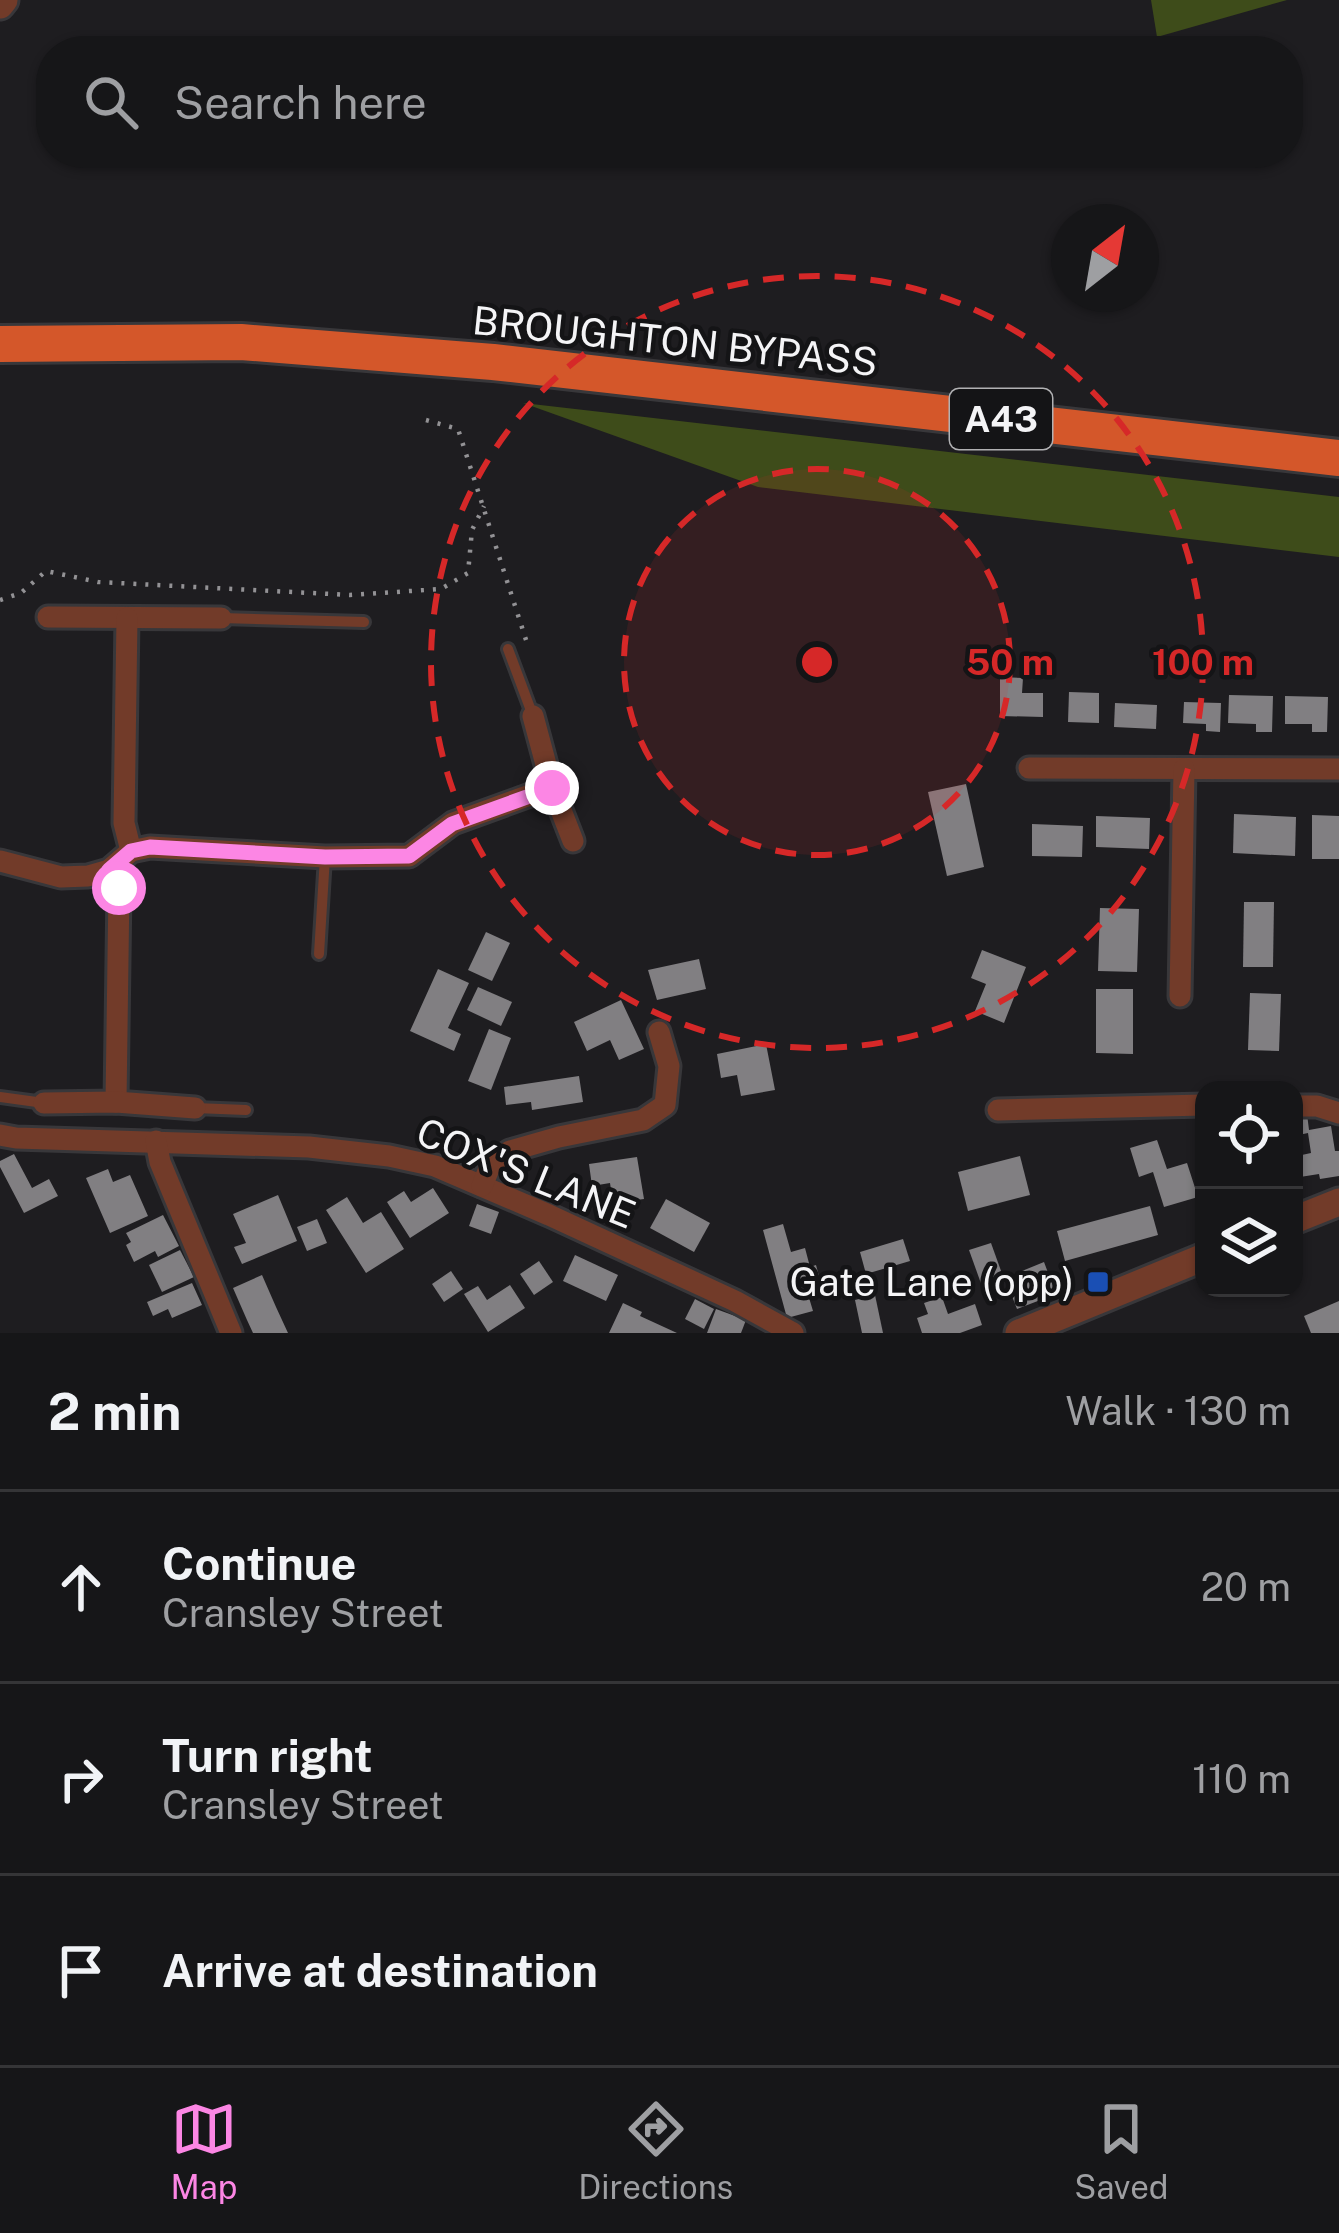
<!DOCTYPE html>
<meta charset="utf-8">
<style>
body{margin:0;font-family:"Public Sans",sans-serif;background:#1f1f21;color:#f1f3f6}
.controls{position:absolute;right:36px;bottom:36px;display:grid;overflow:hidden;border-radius:24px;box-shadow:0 3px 9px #0004}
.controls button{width:108px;height:108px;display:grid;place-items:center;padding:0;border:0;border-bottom:3px solid #353537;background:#161618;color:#f1f3f6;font:60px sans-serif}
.compass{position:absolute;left:1051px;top:204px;width:108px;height:108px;border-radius:50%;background:#161618;box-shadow:0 3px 9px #0004;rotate:31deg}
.stop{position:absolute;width:36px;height:36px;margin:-27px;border:9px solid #fc86e4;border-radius:50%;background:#fff}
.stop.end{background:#fc86e4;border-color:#fff;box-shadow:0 3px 12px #0008}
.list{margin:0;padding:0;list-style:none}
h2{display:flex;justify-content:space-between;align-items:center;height:156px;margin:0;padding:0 48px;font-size:51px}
h2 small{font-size:39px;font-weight:400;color:#9e9fa2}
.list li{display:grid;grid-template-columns:78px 1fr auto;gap:36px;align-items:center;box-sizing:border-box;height:192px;padding:0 48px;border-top:3px solid #353537}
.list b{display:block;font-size:45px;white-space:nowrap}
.list p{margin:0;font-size:39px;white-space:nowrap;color:#9e9fa2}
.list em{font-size:39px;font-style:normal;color:#9e9fa2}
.icon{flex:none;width:66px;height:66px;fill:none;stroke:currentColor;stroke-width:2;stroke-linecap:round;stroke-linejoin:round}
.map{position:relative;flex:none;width:1339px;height:1333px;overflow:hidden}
.search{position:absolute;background:#161618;box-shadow:0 3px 9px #0004;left:36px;right:36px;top:36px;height:132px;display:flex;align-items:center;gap:30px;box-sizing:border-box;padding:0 42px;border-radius:48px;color:#9e9fa2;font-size:45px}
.sheet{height:732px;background:#161618}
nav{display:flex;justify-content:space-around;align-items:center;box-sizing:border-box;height:168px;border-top:3px solid #353537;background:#161618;font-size:33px;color:#9e9fa2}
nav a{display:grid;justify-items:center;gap:6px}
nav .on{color:#fc86e4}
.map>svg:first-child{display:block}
.green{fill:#3e4c1a}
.building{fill:#817f82}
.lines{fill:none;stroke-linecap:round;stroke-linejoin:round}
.service-casing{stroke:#38373a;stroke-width:16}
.minor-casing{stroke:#38373a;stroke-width:27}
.tertiary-casing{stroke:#38373a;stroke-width:33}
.trunk-casing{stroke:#38373a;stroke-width:42}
.path{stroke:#939295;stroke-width:4.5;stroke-dasharray:3 9;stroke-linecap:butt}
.service{stroke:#723b29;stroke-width:10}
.minor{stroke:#723b29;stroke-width:21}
.tertiary{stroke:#723b29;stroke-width:27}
.trunk{stroke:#d4572a;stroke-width:36}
.route{stroke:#fc86e4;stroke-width:15}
.ring{fill:none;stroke:#d62828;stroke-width:6;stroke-dasharray:21 15}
.transit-dot{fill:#1a4fb4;stroke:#141416;stroke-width:4.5}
.labels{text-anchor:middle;stroke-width:9;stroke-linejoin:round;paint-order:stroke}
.shield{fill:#141416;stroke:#b1b1b3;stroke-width:3}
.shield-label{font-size:36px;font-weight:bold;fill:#f4f4f6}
.street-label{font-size:39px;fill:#f4f4f6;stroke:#141416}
.poi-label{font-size:39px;fill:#f4f4f6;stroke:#141416;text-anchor:end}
.centre{fill:#d62828;stroke:#141416;stroke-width:6}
.ring-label{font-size:36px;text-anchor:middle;font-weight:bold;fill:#d62828;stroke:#141416;stroke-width:9;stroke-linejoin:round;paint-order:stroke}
</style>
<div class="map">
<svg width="1339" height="1333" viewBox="0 0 1339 1333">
<rect width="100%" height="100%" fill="#1e1d20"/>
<g class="green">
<polygon points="1151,0 1287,0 1157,37"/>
<polygon points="523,403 1339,497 1339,557 758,487"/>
</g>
<g class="building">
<polygon points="1000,677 1023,678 1022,693 1043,693 1043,717 1000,716"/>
<polygon points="1069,692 1099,693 1099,723 1068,722"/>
<polygon points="1229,695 1273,696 1272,732 1256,732 1256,724 1228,723"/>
<polygon points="1285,696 1328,697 1327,732 1312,732 1312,724 1285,724"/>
<polygon points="1184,702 1221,703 1220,732 1206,731 1206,724 1183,723"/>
<polygon points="1115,703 1157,705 1156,729 1114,727"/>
<polygon points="966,784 984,867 947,876 928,792"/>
<polygon points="1234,814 1296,817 1295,856 1233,853"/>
<polygon points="1312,815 1339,816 1339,859 1312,859"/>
<polygon points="1096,816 1150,818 1149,849 1096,847"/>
<polygon points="1032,824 1083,826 1082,857 1032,856"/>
<polygon points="1244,902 1274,902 1273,967 1243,967"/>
<polygon points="1100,908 1139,909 1137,972 1098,971"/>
<polygon points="486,932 510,943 492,981 468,970"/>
<polygon points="982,950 1026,967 1004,1023 975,1011 986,984 971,978"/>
<polygon points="699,959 706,989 657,1000 648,970"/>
<polygon points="438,969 469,983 448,1028 461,1034 454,1051 410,1031"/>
<polygon points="478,987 512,1002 501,1026 467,1010"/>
<polygon points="1096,989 1133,989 1133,1054 1096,1053"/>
<polygon points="1250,993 1281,994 1279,1051 1248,1050"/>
<polygon points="621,1000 644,1049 619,1060 610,1040 587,1051 574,1022"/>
<polygon points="489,1029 511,1038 491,1090 468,1081"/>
<polygon points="766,1044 775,1090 741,1096 737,1075 721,1078 717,1054"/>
<polygon points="579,1076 583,1102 532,1110 531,1102 506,1105 504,1087"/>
<polygon points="1307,1114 1309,1130 1331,1126 1335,1151 1339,1151 1339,1176 1320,1179 1319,1174 1300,1177 1297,1156 1311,1153 1308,1133 1294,1136 1294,1117"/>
<polygon points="1157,1140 1167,1169 1187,1163 1198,1197 1164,1207 1153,1172 1139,1177 1130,1148"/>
<polygon points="14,1154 32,1188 49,1179 58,1196 24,1213 0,1167 0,1161"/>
<polygon points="1020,1156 1030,1195 968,1211 958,1172"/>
<polygon points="637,1157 644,1199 613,1203 610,1183 592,1186 589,1164"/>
<polygon points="108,1169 113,1182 130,1175 148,1216 110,1233 86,1178"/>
<polygon points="433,1188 449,1213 410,1238 387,1202 404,1191 411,1202"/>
<polygon points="278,1195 297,1241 242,1264 234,1247 246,1243 233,1214"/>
<polygon points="347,1197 363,1223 381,1212 404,1249 366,1273 326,1210"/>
<polygon points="666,1199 710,1223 694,1252 650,1228"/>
<polygon points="477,1204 499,1212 491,1234 469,1226"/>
<polygon points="1150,1206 1158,1235 1065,1261 1057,1231"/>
<polygon points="163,1215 179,1246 158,1257 155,1251 134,1262 126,1245 131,1242 126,1233"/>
<polygon points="317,1219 327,1243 307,1251 297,1227"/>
<polygon points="783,1224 791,1252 805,1248 810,1267 816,1265 822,1287 807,1291 813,1311 787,1318 763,1230"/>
<polygon points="903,1239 910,1261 866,1274 860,1252"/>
<polygon points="991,1243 1005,1282 983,1289 969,1250"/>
<polygon points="180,1250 194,1277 162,1292 149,1265"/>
<polygon points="575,1255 618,1275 606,1301 563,1281"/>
<polygon points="539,1261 553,1282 534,1295 520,1274"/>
<polygon points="1044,1262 1056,1294 1017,1309 1008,1286 1025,1279 1022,1271"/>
<polygon points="451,1271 463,1289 444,1302 432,1284"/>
<polygon points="262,1275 276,1307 288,1333 253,1333 247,1320 233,1288"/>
<polygon points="192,1283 202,1305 172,1318 168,1309 153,1316 147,1302"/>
<polygon points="510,1285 525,1308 488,1332 464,1294 478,1286 487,1300"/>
<polygon points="875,1295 883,1333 862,1333 855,1300"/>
<polygon points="942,1297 948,1314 975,1304 982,1325 960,1333 922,1333 917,1318 928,1314 924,1303"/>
<polygon points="695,1299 714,1309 704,1329 685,1319"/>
<polygon points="1339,1301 1339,1333 1311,1333 1304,1316"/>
<polygon points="623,1303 642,1312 640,1316 677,1333 609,1333"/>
<polygon points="716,1309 746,1320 741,1333 707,1333"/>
</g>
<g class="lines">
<defs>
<g id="service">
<polyline points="221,618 364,622"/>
<polyline points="508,649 533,716"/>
<polyline points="319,954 325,857"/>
<polyline points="0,1097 44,1103"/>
<polyline points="195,1108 246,1110"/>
</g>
<g id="minor">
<polyline points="48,617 221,618"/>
<polyline points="127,618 124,823 131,851"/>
<polyline points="533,716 552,787 573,841"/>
<polyline points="1029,768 1339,769"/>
<polyline points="0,861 61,877 88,876 109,870 131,851 150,847 325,857 409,856 453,823 552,787"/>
<polyline points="109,870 119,888 116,1102"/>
<polyline points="1180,996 1184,769"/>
<polyline points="44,1103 116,1102 195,1108"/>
<polyline points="1294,1106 1317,1106 1339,1113"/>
<polyline points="998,1110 1204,1105"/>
<polyline points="0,1135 16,1138 309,1147 389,1156 435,1166 549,1215 735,1301 793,1333"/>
<polyline points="156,1141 160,1162 231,1333"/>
<polyline points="482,1186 491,1164 510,1151 559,1137 643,1120 665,1105 669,1066 659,1032"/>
</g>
<g id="tertiary">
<polyline points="0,5 4,0"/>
<polyline points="1294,1220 1339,1202"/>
<polyline points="1019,1333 1204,1257"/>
</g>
<polyline id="trunk" points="0,344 241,342 493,362 1339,458"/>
</defs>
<use href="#service" class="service-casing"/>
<use href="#minor" class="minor-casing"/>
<use href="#tertiary" class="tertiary-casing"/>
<use href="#trunk" class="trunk-casing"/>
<g class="path">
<polyline points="426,420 458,429 527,643"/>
<polyline points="0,600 21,593 46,571 98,582 350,595 441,589 468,573 472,530 484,506"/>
</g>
<use href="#service" class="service"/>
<use href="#minor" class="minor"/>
<use href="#tertiary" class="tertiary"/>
<use href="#trunk" class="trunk"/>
</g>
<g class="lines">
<polyline class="route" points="119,888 109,870 131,851 150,847 325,857 409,856 452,824 552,788"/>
</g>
<circle cx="817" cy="662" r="193" fill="#d62828" fill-opacity=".12"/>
<g class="ring">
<circle cx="817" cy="662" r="193"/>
<circle cx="817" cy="662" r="386"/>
</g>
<rect class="transit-dot" x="1086" y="1270" width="24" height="24" rx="6"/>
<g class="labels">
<rect class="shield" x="950" y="389" width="102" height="60" rx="9"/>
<g class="shield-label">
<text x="1001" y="432">A43</text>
</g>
<g class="street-label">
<text transform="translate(675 341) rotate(6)" y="14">BROUGHTON BYPASS</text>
<text transform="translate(526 1173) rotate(22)" y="14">COX'S LANE</text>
</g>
<g class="poi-label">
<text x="1074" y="1296">Gate Lane (opp)</text>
</g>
</g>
<circle cx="817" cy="662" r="18" class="centre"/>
<g class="ring-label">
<text x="1010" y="675">50 m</text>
<text x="1203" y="675">100 m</text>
</g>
</svg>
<div class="controls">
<button><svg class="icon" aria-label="locate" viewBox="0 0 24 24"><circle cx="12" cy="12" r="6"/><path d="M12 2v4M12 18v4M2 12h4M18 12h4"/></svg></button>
<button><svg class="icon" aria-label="layers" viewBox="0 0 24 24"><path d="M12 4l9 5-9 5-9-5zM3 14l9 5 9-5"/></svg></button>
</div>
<svg class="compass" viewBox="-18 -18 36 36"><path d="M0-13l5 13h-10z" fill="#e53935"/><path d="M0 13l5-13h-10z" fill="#9e9fa2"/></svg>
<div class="stop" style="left:119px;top:888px"></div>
<div class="stop end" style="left:552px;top:788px"></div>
<div class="search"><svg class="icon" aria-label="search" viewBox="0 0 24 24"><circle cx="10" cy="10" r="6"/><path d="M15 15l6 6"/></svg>Search here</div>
</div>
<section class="sheet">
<h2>2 min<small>Walk · 130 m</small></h2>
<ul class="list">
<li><svg class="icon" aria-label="ahead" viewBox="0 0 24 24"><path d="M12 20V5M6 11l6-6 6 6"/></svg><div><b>Continue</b><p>Cransley Street</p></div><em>20 m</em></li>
<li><svg class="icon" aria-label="right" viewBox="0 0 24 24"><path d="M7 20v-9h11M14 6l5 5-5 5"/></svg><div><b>Turn right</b><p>Cransley Street</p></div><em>110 m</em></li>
<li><svg class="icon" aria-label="arrive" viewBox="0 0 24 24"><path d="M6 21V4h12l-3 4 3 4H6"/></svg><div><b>Arrive at destination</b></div></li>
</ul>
</section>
<nav>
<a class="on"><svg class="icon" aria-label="map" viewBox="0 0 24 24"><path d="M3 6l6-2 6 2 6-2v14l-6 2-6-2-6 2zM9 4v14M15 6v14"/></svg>Map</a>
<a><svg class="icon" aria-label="directions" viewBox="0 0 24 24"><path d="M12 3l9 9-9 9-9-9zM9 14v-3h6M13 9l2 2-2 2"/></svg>Directions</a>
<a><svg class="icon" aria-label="saved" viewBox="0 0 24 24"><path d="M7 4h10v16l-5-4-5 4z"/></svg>Saved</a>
</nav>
